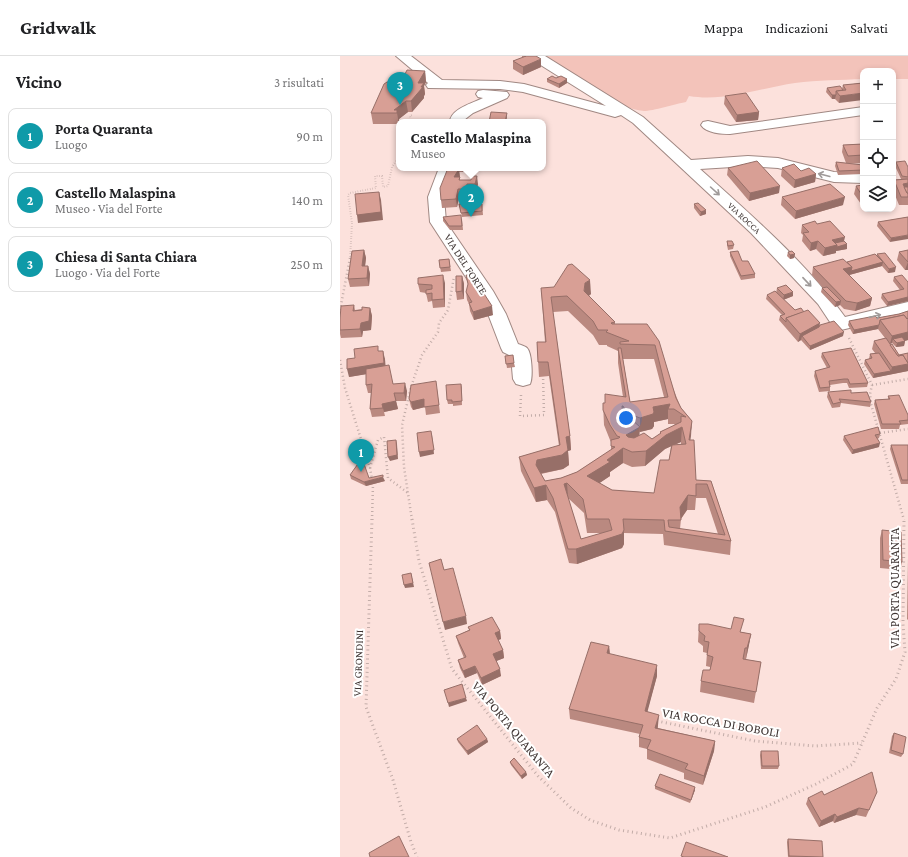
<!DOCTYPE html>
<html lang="it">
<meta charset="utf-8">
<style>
body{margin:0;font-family:"Crimson Pro",serif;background:#f6f6f6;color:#202124}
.controls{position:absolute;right:12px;top:12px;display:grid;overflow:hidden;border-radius:8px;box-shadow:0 2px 6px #0003}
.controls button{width:36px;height:36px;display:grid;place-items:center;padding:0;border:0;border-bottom:1px solid #e0e0e0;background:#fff;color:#202124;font:20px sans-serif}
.you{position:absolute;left:286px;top:362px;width:14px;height:14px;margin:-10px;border:3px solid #fff;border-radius:50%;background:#1a73e8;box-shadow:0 0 0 6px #1a73e833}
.badge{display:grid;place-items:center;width:26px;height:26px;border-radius:50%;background:#db2777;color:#fff;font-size:13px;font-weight:700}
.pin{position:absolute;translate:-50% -33px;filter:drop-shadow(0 1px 2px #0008)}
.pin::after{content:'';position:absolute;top:21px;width:14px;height:12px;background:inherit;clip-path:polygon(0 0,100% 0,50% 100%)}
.popup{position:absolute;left:56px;top:63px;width:150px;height:52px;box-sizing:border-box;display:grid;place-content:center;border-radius:8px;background:#fff;filter:drop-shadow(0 1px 3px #0005);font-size:13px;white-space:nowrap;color:#757577}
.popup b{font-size:15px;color:#202124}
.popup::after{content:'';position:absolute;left:50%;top:100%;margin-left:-8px;border:8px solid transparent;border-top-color:#fff}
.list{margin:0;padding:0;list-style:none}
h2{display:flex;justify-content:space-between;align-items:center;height:52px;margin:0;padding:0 16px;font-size:17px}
h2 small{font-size:13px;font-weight:400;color:#757577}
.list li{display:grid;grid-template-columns:26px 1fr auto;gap:12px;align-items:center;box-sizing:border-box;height:56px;margin:0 8px 8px;padding:0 8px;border:1px solid #e0e0e0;border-radius:8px}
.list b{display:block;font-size:15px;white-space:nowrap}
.list p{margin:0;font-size:13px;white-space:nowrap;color:#757577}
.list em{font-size:13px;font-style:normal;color:#757577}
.icon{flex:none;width:22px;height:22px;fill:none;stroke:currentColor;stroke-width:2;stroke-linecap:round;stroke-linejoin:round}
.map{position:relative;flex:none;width:568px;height:801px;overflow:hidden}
header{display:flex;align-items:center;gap:24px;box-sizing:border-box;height:56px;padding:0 20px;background:#fff;border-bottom:1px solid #e0e0e0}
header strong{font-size:19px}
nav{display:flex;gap:22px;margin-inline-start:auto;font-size:14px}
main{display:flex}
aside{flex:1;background:#fff}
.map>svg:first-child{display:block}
.green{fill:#f3c3ba}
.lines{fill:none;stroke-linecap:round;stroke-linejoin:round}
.minor-casing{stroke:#a08883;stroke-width:2}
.path-far2{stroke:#c2aca8;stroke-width:2;stroke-dasharray:0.5 2;stroke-linecap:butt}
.path-far1{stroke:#c2aca8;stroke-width:2.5;stroke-dasharray:1 3;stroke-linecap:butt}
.path{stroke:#c2aca8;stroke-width:3;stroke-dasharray:1 3.5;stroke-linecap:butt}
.minor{fill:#fff;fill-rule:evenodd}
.wall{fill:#ba8980;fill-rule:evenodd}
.shaded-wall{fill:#976f68}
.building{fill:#d89f95;stroke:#976f68;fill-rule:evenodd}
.oneway{stroke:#9f9a99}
.labels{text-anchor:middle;stroke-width:4;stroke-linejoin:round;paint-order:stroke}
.far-street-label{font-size:9px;fill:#3f3533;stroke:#fff}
.street-label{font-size:11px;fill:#3f3533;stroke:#fff}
.near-street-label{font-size:13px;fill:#3f3533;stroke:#fff}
</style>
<header>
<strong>Gridwalk</strong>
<nav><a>Mappa</a><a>Indicazioni</a><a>Salvati</a></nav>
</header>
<main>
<aside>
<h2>Vicino<small>3 risultati</small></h2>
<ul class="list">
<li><span class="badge" style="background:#0f9aa8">1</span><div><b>Porta Quaranta</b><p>Luogo</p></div><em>90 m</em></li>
<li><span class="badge" style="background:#0f9aa8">2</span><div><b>Castello Malaspina</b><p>Museo · Via del Forte</p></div><em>140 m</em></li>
<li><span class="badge" style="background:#0f9aa8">3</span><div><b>Chiesa di Santa Chiara</b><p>Luogo · Via del Forte</p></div><em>250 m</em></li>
</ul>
</aside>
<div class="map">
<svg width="568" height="801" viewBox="0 0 568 801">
<rect width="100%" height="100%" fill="#fce1dc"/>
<path class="green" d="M 204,0 L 568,0 L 568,23 L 553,23 L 553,15 L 523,15 L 523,23 C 501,24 478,24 455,27 C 421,32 384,46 349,40 L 346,46 C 335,48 313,55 304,55 C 278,54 226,14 204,0 Z"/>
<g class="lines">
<defs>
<g id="minor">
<path d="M 56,0 L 71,0 L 102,24 L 160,25 L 184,28 L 266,50 L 191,3 L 189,0 L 205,0 L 303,61 L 351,104 L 408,100 L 438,102 L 494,116 L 523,117 L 523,127 L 494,126 L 438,112 L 408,110 L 360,113 C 411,159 465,205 505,261 L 568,246 L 568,258 L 501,274 L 494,272 L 478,248 L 411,177 L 293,67 L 281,59 L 275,61 L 183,36 L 160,33 L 88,32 L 86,29 L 88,27 Z"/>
<path d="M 143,34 L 167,36 L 169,39 L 167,42 L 133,57 L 124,64 L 124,66 L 110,66 C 110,53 133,47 143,42 L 138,41 L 136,38 L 138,35 Z"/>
<path d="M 523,51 L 523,59 L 390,78 C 381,78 366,77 361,69 L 363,66 L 368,65 L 390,70 Z"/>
<path d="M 99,112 L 115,112 L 104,141 L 106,166 L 153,235 L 166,258 L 178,288 C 181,289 185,290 187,292 C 192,297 193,322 190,328 L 183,330 L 176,328 L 173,323 L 171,300 L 163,296 L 161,292 L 148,258 L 135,235 L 90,166 L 88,141 Z"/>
</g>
</defs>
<use href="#minor" class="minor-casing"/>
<g class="path-far2">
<polyline points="71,66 70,60 72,59"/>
<polyline points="10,203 12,167 8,139 10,137 36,132 35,120 42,120 43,131 48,130 52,111 59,101"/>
</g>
<g class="path-far1">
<polyline points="0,254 10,202"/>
<polyline points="509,282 532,329 530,338 531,348 564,464"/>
<polyline points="0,304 5,332 30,412 32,423"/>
<polyline points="532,329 568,323"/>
<polyline points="181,339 180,360 204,359 203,318"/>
<polyline points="540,377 568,373"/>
<polyline points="30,412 38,384 44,381 48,422 68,437"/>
<polyline points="32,464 33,428"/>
<polyline points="72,464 64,411 62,369 71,331 82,299 98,276 99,267 108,254 114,221"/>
</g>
<g class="path">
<polyline points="32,463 26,651 53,724 71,786 77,801"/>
<polyline points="72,463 79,505 112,613 198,720 231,752 250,764 279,774 330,782 425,751 476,728 513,708 537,652 556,623 565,596 563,568 564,463"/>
<polyline points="317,665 415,685 475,690 522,687"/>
</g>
<use href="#minor" class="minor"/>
</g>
<g class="wall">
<polygon points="182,0 196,0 201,11 183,19 173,13 173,5 182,2"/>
<polygon points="85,15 86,26 84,30 85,38 84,40 84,42 72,56 68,56 59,63 59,68 33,68 31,57 61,26"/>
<polygon points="207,23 227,23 227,27 219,32 207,26"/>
<polygon points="523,27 499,47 495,43 492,43 486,36 487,32 502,33 503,29"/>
<polygon points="385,40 419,56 418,64 396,66 384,48"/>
<polygon points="523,88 523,107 507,108 523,109 523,118 498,119 495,110 496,106 506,107 502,96 503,89"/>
<polygon points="556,106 568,111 568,149 559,149 553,134 554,124 561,123 555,110"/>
<polygon points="108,112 125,112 123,116 119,116 120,124 138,128 136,136 128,136 127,141 119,141 117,151 102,152 101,144"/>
<polygon points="388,112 439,137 409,145 387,119"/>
<polygon points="442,112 461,115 476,118 475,126 454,132 441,120"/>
<polygon points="523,129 523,151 514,138 516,130"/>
<polygon points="442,141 503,149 455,163 441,149"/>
<polygon points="119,148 142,148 143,159 122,161"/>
<polygon points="354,148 366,158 360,160 354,152"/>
<polygon points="103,161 122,163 123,174 110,174 103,165"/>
<polygon points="568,161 550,186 537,170 538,166"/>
<polygon points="477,168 504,185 507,193 496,195 496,197 483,200 476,193 470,195 462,185 463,179 461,177 462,169"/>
<polygon points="387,185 394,189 393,193 388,194 387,189"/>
<polygon points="24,194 26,202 25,210 28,210 30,218 29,230 10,231 8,223"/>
<polygon points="568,194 568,214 565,214 557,204 559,196"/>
<polygon points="390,196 402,205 415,218 415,222 401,224 390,200"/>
<polygon points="448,196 455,198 454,202 450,203 447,200"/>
<polygon points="537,198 555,216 548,217 542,210 509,219 532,242 530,250 515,255 504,253 500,249 495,251 481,236 482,232 483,232 472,219 473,211 507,206 537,200"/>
<polygon points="109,203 111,215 101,216 99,204"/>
<polygon points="122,220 124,228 124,243 117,244 116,236"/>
<polygon points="554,221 568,226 568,245 547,250 541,242 542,238 560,234 553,225"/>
<polygon points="105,227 105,251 93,252 92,245 88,246 86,237 80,236 78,228"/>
<path d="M 201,232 L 251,238 L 249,240 L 275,266 L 275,268 L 307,268 L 341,352 L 352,365 L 350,384 L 356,424 L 371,425 L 391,485 L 390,499 L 324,489 L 323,478 L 284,477 L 284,488 L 282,492 L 237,508 L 229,507 L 215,456 L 207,444 L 196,446 L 181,415 L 179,401 L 219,390 L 209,320 L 199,321 L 197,286 L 205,286 ZM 228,255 L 253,279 L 259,289 L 267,289 L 267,290 L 278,295 L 278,307 L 283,341 L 265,347 L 263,347 L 264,369 L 270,384 L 271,386 L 271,394 L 237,416 L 221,422 L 205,425 L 201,418 L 223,413 L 229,409 L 228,395 L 231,394 L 230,380 L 213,256 ZM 283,303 L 314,303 L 324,341 L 290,346 ZM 328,363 L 328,368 L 334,368 L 335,369 L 320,376 L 320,378 L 312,383 L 299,380 L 299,376 L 312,373 L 314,370 L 314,366 ZM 341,386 L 341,388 L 334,389 ZM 331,390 L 329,404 L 314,437 L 272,434 L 259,427 L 270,420 L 270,416 L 283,407 L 292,411 L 305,410 L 325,393 ZM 228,442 L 244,457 L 247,477 L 262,477 L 241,483 ZM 356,442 L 366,442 L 378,478 L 340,473 L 341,463 L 347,454 L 355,454 Z"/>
<polygon points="437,232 453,240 443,244 455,254 464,256 480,269 503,280 470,294 461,284 458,286 439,264 440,260 442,259 426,243 427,239 436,237"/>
<polygon points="126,236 153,259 134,264 130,255 129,248 127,244"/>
<polygon points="14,249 15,254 30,252 32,260 31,274 23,275 22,281 1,282 0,278 0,263"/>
<polygon points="568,255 568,284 565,285 564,290 556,291 552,287 550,288 559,299 568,297 568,315 533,322 524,308 525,304 529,303 530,298 535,297 532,293 534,285 545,282 538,273 513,278 508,269 509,265 537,262 559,258"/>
<polygon points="39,295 45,303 45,310 53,328 67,335 66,345 56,345 58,353 44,356 45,360 32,361 30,353 31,337 28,337 26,329 26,318 9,321 15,302"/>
<polygon points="482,297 528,327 527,331 509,332 507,327 503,327 490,329 490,335 479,336 474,320 475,315 487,312 481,301"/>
<polygon points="165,300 174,307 175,311 167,312"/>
<polygon points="121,328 122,349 113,350 113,348 108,348 107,344"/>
<polygon points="97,333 100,357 86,359 85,351 73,354 71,351 69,343"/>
<polygon points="488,336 511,337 531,346 530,351 501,347 500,351 492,352 487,341"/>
<polygon points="548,340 568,364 568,368 560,369 559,373 541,373 534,348 535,344 548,343"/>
<polygon points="540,378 539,382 537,383 539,391 512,398 503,384 504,380"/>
<polygon points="551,389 568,389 568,428 561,428 550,393"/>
<polygon points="10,419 29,422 45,425 26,430 11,423"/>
<polygon points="542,474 562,506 560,514 540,512 540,482"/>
<polygon points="568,502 568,564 567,563"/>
<polygon points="359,568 411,578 406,603 403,603 421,606 414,647 360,636 361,625 370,614 370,611 366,610 367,597 363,596 363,590 358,586"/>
<polygon points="128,571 160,575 161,583 158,584 163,594 164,602 156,605 161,620 142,629 137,617 125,622 120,612 118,604 124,602 118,587 116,580 129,574"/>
<polygon points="269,590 270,598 317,620 307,655 318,669 318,672 375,685 374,695 363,729 344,723 344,717 307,703 307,693 299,691 299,681 300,678 230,663 229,653"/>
<polygon points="554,677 563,698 561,701 549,697 552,680"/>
<polygon points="117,683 147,683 148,686 128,699 118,686"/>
<polygon points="421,695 439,710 438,713 421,713 420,699"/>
<polygon points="170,706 186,716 187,719 182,723 171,709"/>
<polygon points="315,730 355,734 350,747 315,733"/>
<polygon points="537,736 526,761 516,759 494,767 493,765 479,771 466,748 468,742 484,739"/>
<polygon points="448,783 483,801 448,801 447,786"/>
</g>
<g class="shaded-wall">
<polygon points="201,3 201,11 183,19 183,11"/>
<polygon points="85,15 86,26 84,30 85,38 84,40 84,42 72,56 71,45 78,27"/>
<polygon points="227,23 227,27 219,32 219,28"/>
<polygon points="523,37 523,44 499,47 500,40"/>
<polygon points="492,39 496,39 495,43 492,43"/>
<polygon points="66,45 68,56 59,63 59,68 57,57 54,54"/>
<polygon points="419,56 418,64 396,66 397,59"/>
<polygon points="167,57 167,61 166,66 165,66"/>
<polygon points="122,112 125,112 123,116"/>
<polygon points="119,113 120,121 116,129 114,121"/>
<polygon points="476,118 475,126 454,132 455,124"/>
<polygon points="137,120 138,128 136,136 135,128"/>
<polygon points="568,127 568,133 563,135 563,128"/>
<polygon points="127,128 128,136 127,141 126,133"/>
<polygon points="440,130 439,137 409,145 410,137"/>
<polygon points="118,133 119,141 117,151 116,143"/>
<polygon points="39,136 41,144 43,164 18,167 17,159"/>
<polygon points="505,141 503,149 455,163 456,155"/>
<polygon points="366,154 366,158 360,160 361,156"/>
<polygon points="568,179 568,183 550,186 551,182"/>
<polygon points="505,181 503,189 507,188 507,193 496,195 496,197 483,200 485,192 492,184"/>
<polygon points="478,185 476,193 470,195 471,187"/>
<polygon points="24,194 26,202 24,218 22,210"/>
<polygon points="455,198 454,202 450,203 450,199"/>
<polygon points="543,206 542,210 502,221 503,213 512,211"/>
<polygon points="568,206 568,214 565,214"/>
<polygon points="28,210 30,218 29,230 27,222"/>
<polygon points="556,211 555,216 548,217 549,213"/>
<polygon points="103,219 105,227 105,251 104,243"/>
<polygon points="122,220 124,228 124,243 122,235"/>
<polygon points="250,224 251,238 246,241 244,235 245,227"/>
<polygon points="453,236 453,240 443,244 444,239"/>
<polygon points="568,241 568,245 547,250 548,246"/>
<polygon points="532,242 530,250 515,255 517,247"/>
<polygon points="501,245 500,249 495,251 496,246"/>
<polygon points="152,250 153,259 134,264 133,256"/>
<polygon points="30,252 32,260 31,274 23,275 22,281 20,273 21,267"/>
<polygon points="480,267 478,275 462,280 461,284 458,286 460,278"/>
<polygon points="539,269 538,273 513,278 514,274"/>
<polygon points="504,276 503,280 470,294 470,290"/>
<polygon points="568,276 568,284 556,287 553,283 552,287 550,288 552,280"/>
<polygon points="565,285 564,290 556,291 557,287"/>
<polygon points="43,295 45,303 46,315 9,321 7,313"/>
<polygon points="568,308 568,315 533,322 534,318 551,315 552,311"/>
<polygon points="65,327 67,335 66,345 64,337"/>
<polygon points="121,328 122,332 122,349 122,345"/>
<polygon points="54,337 58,353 44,356 45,360 42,348"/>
<polygon points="84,343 85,351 73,354 71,346"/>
<polygon points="330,348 328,353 328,363 314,366 314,370 312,373 300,376 300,362 313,351"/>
<polygon points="352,365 351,380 348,399 349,384"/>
<polygon points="300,371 299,386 286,394 286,379"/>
<polygon points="342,371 341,386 325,393 305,410 306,395 326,379"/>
<polygon points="92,379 94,398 80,401 79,396"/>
<polygon points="230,380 231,394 228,395 229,409 223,413 198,418 196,409 197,404 222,399 226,381"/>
<polygon points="56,384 57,388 58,403 50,405 48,401"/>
<polygon points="540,387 539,391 512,398 513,394"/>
<polygon points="283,392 283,407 270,416 270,420 248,435 247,420 267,404"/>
<polygon points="43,421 45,425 26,430 24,426"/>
<polygon points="227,427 228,441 224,428"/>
<polygon points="206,429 207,444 196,446 194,432"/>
<polygon points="348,439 347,454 340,464 340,451"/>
<polygon points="284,474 284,488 282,492 237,508 236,493"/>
<polygon points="71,517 74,531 65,532 64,529"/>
<polygon points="126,560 127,568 105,574 103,566"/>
<polygon points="160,575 161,583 156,585 155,577"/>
<polygon points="411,578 409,589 406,603 407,592"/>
<polygon points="269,590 270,601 267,597"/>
<polygon points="163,594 164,602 154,606 153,598"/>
<polygon points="317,609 317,620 305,665 305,655"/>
<polygon points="135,610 137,617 125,622 123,615"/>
<polygon points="160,613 161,620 142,629 141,622"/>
<polygon points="126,642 127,645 109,651 108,647"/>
<polygon points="319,659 318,669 315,682 315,672"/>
<polygon points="147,683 148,686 128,699 127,695"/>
<polygon points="375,685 374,695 363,729 364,720"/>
<polygon points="186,716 187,719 182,723 181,720"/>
<polygon points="355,731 355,734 350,747 351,744"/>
<polygon points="519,752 516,759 494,767 497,761"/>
<polygon points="495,758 493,765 479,771 481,765"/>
</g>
<g class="building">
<polygon points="185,0 196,0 201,3 183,11 173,5 186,0"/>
<polygon points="67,14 85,15 78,27 84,27 81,31 83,31 71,45 66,45 54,54 57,54 57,57 31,57 44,28 47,26 61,26"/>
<polygon points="212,20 216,22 221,20 227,23 219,28 207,23"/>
<polygon points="523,27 523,37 500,40 496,35 506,34 503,29"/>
<polygon points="500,30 503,34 496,35 496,39 492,39 487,32"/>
<polygon points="406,37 419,56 397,59 385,40"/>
<polygon points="151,56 167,57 165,66 149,66"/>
<polygon points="523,88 523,99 508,100 503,89"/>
<polygon points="417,105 440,130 410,137 388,112"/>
<polygon points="565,105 568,111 568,121 562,120 556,106"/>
<polygon points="496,106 523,109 523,114 499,115"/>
<polygon points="454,108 461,115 469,112 476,118 455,124 442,112"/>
<polygon points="108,112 119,113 114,121 120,121 119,124 131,124 132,120 137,120 135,128 127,128 126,133 118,133 116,143 101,144 100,132"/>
<polygon points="568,123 568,127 563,128 567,137 568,137 568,141 561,141 554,124"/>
<polygon points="490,128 505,141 456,155 442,141"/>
<polygon points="523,129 523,141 516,130"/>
<polygon points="564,131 568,131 568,137 567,137"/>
<polygon points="39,136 41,156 17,159 15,138"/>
<polygon points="358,147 366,154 361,156 354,148"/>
<polygon points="119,148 142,148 142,155 121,157"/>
<polygon points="121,159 122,170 109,170 103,161"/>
<polygon points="568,161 568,179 551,182 538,166"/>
<polygon points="475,165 477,168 490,165 505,181 492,184 497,189 485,192 478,185 471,187 463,177 469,176 462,169"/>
<polygon points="387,185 392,185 394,189 388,190"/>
<polygon points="504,185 507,188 497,191 497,189 495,187"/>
<polygon points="24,194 22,210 28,210 27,222 8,223 12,195"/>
<polygon points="568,194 568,206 559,196"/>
<polygon points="398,195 402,205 408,205 415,218 401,220 390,196"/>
<polygon points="452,195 455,198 450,199 448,196"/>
<polygon points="545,197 556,211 549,213 537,198"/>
<polygon points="535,198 543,206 511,215 512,211 507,206"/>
<polygon points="109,203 110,211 100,212 99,204"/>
<polygon points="503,203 512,211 503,213 532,242 517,247 506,245 473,211"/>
<path d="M 232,208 L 250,224 L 245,227 L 244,235 L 275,266 L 271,267 L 272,268 L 307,268 L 319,285 L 336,342 L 341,352 L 352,365 L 349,384 L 354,384 L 356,424 L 371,425 L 391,485 L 325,475 L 324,464 L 283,463 L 284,474 L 282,478 L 236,493 L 228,493 L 213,442 L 206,429 L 194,432 L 179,401 L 220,389 L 208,306 L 198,306 L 197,286 L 206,286 L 201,232 L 214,231 L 228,209 ZM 227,240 L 253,265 L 258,274 L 268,274 L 266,276 L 289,285 L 280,286 L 280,288 L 315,289 L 328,341 L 290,346 L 281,292 L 278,292 L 286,341 L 265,338 L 265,347 L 263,347 L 263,354 L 270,369 L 277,380 L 280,381 L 279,382 L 271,384 L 271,390 L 275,391 L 237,416 L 221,422 L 205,425 L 196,409 L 197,404 L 222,399 L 228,394 L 226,381 L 230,380 L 211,241 ZM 330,348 L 328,353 L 334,353 L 346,361 L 341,360 L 341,366 L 320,376 L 321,377 L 312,383 L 304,377 L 294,382 L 288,381 L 286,379 L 300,371 L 291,363 L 287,364 L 283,359 L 282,350 L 283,350 L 287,357 L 300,362 L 313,358 L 314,356 L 313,351 ZM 342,371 L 346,388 L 332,389 L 329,404 L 320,404 L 314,437 L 272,434 L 247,420 L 270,406 L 267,404 L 283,392 L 292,396 L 306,395 L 326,379 ZM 227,427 L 243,443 L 247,463 L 269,463 L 272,474 L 241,483 L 224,428 ZM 356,428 L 367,428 L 385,479 L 329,471 L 328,464 L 341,464 L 340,451 L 348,439 L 356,440 Z"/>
<polygon points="103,219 104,243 92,244 92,237 86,238 86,234 92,233 92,229 78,228 78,222"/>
<polygon points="126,219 132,219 152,250 133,256 129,247 132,246 126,236 128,228"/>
<polygon points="562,219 568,226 568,241 548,246 542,238 564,233 554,221"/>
<polygon points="116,220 122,220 122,235 116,236"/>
<polygon points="446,229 453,236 444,239 437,232"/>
<polygon points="487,231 501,245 496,246 482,232"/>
<polygon points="435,235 455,254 461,252 464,256 446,262 446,266 440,260 445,258 427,239"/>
<polygon points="14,249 13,255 22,254 22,251 30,252 29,265 21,267 20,273 0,274 0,263 1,250"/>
<polygon points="468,254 480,267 460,278 446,262"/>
<polygon points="568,255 568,262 567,263 564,259 540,264 539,269 514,274 509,265 535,260 537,262 559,258"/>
<polygon points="564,259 567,263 568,262 568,276 552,280 540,264"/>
<polygon points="494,265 504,276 470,290 462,280 479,271 480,269"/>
<polygon points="562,281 565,285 557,287 553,283"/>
<polygon points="546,282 558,300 563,299 568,307 568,308 552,311 534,285"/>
<polygon points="552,288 559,299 568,297 568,307 563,299 558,300 550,289"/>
<polygon points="38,290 38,295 43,295 44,307 7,313 7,303 15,302 14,293"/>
<polygon points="511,292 528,327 510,328 508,323 504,323 489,325 490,331 480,332 475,315 490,311 482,297"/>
<polygon points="539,297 551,315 534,318 525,304 532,302 530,298"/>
<polygon points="173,299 174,307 166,308 165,300"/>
<polygon points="49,309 53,328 65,327 64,337 54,337 56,345 42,348 43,352 30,353 32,328 26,329 26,313"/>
<polygon points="96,325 99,349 84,351 84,343 71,346 69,343 71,329"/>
<polygon points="121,328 122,345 112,346 112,344 107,344 106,329"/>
<polygon points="511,334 511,337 527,336 531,346 499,343 501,346 493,348 488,336"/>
<polygon points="559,339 568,359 568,364 559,365 561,368 542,368 535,344 550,343 548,340"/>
<polygon points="538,371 540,378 535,379 540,387 513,394 504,380"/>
<polygon points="91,375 94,394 79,396 77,377"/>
<polygon points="56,384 57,399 48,401 47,385"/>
<polygon points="551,389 568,389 568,424 562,424"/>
<polygon points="20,405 23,405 29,422 43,419 43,421 24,426 10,419"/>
<polygon points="542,474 561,476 562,506 543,504"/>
<polygon points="101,503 104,514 113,512 126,560 103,566 89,507"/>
<polygon points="71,517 73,527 64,529 62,519"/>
<polygon points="152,561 160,575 155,577 163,594 153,598 160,613 141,622 135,610 123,615 118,604 126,601 116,580 130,574 128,571"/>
<polygon points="394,561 404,563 400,576 411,578 407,592 405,592 403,603 421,606 416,636 361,625 363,614 370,614 373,601 367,599 369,586 364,585 365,580 359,575 359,568 368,568 391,573"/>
<polygon points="251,586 269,590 267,597 317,609 305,655 319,659 315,672 375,685 364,720 345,713 348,708 307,693 311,684 299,681 303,669 229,653"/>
<polygon points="122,628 126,642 108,647 104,634"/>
<polygon points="137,669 147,683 127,695 117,683"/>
<polygon points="554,677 566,681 563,698 551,694"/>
<polygon points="421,695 438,695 439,710 422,710"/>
<polygon points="174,702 186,716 181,720 170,706"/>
<polygon points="532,716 537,736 529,754 519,752 497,761 495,758 481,765 468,742 482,735 484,739"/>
<polygon points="320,718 355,731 351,744 315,730"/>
<polygon points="59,780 69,801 30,801 29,797"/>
<polygon points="448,783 482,785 483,801 449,800"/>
<polygon points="346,786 388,801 344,801 341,800"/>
</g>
<defs><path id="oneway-shaft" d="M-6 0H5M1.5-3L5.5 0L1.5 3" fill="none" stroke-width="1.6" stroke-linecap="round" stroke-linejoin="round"/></defs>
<g class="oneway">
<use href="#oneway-shaft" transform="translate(484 119) rotate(-166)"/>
<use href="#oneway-shaft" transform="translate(375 135) rotate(42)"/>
<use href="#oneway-shaft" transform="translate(467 226) rotate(47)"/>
<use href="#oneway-shaft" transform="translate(535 260) rotate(-14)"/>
</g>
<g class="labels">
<g class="far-street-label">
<text transform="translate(404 162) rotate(43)" y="3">VIA ROCCA</text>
</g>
<g class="street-label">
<text transform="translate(126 208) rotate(57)" y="4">VIA DEL FORTE</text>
<text transform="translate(18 607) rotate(-88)" y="4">VIA GRONDINI</text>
</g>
<g class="near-street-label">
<text transform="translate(554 532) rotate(-90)" y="5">VIA PORTA QUARANTA</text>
<text transform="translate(381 666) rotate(10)" y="5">VIA ROCCA DI BOBOLI</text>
<text transform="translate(174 673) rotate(50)" y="5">VIA PORTA QUARANTA</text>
</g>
</g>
</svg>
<div class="controls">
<button>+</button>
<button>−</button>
<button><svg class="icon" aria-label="locate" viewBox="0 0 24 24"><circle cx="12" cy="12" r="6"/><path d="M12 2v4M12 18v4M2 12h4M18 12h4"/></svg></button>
<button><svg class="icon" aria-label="layers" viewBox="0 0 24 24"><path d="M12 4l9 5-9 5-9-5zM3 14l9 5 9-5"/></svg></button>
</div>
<div class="you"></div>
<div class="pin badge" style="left:21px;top:416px;background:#0f9aa8">1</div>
<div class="pin badge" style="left:131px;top:161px;background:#0f9aa8">2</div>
<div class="popup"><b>Castello Malaspina</b>Museo</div>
<div class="pin badge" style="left:60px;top:49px;background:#0f9aa8">3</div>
</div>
</main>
